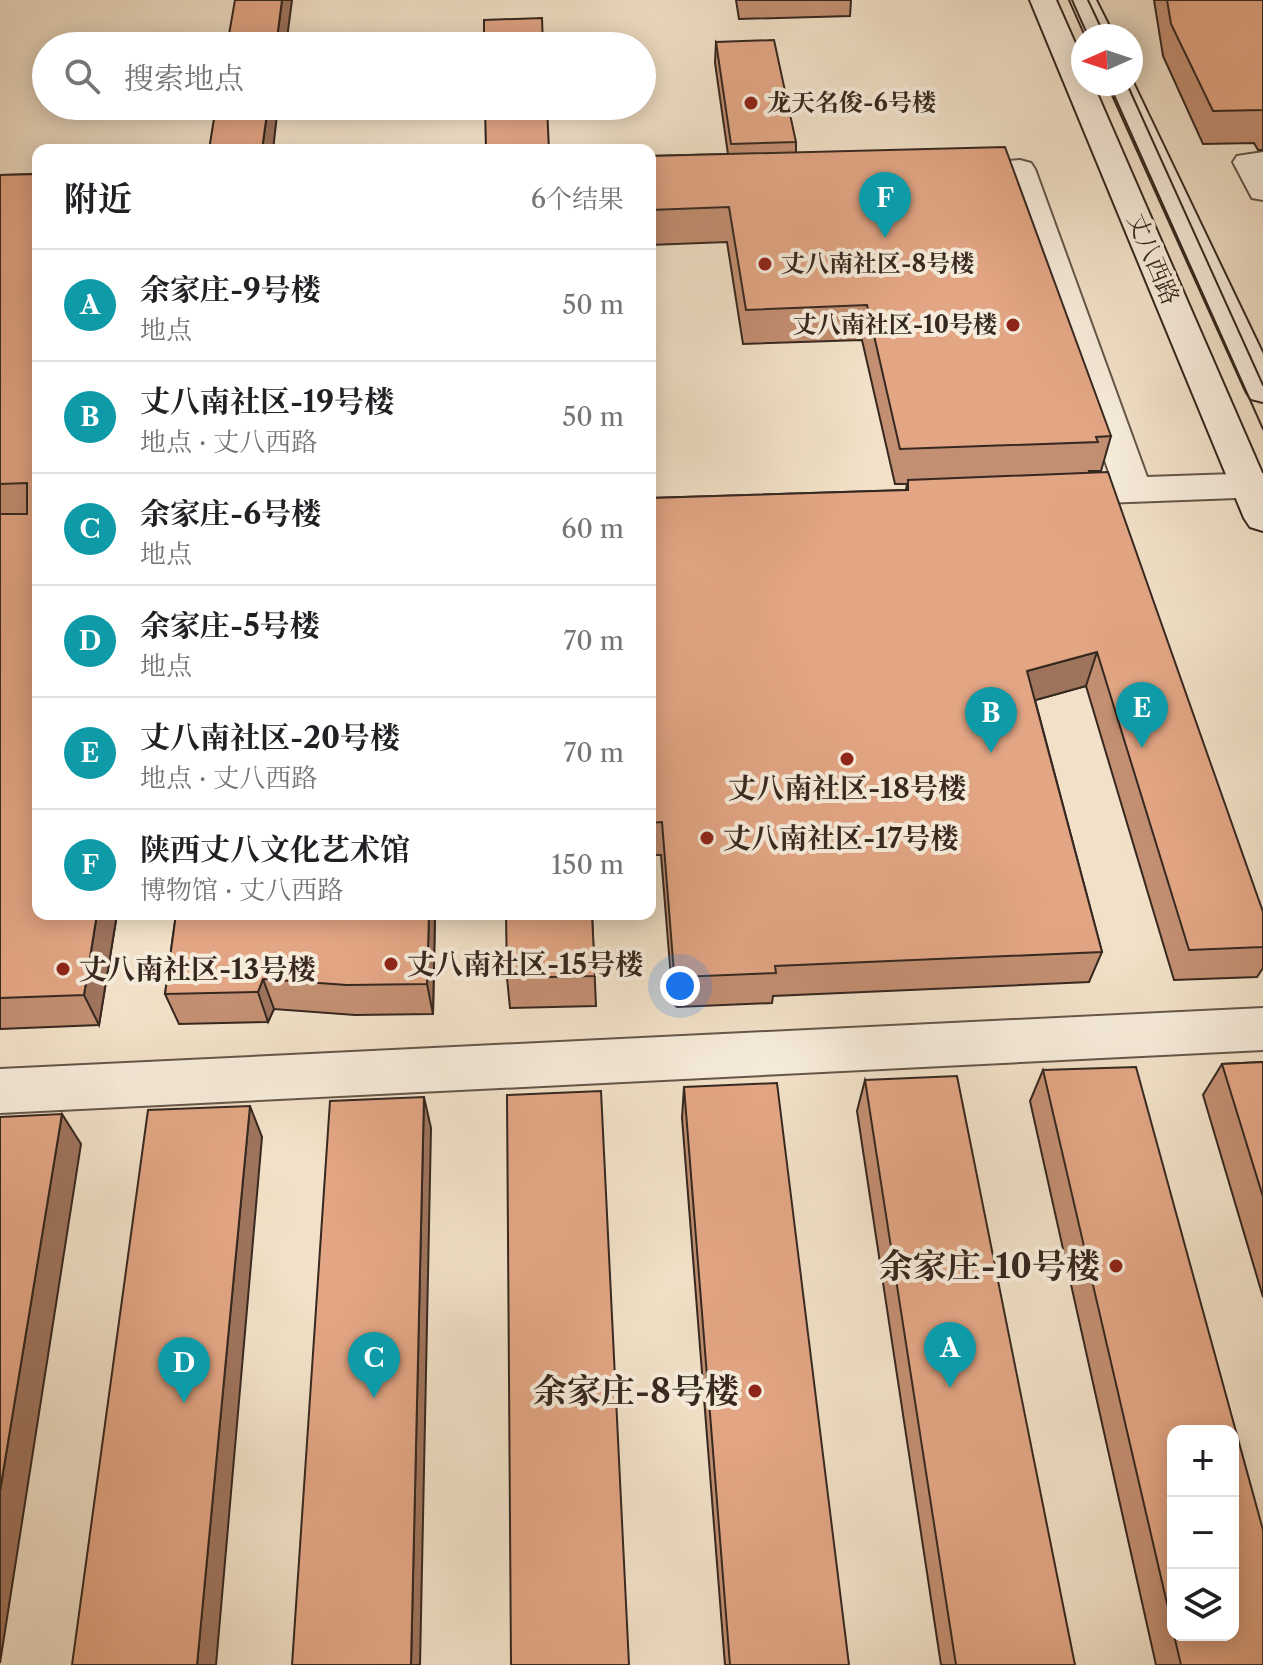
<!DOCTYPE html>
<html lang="zh">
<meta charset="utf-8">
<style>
body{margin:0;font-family:"Libre Caslon Text","Noto Serif SC",serif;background:#f6f6f6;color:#202124}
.controls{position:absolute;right:24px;bottom:24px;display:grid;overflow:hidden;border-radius:16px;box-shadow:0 4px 20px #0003}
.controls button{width:72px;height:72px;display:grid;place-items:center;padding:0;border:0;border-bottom:2px solid #e0e0e0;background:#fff;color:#202124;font:40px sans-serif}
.compass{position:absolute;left:1071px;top:24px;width:72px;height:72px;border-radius:50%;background:#fff;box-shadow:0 4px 20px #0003;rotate:267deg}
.you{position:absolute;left:680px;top:986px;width:28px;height:28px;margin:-20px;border:6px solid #fff;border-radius:50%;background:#1a73e8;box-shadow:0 0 0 12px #1a73e833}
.badge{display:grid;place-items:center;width:52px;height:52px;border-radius:50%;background:#db2777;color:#fff;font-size:26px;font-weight:700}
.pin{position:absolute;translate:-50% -66px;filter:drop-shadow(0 2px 4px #0008)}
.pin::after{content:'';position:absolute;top:42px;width:28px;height:24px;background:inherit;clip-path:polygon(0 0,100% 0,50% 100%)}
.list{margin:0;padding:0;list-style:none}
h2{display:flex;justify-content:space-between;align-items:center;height:104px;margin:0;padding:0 32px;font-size:34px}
h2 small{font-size:26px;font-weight:400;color:#757577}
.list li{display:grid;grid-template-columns:52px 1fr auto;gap:24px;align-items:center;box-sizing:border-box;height:112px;padding:0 32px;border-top:2px solid #e0e0e0}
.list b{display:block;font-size:30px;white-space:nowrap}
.list p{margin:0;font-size:26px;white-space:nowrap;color:#757577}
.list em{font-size:26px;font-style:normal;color:#757577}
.icon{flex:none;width:44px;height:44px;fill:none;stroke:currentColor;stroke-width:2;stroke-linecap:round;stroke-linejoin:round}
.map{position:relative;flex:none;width:1263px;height:1665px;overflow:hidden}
.search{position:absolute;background:#fff;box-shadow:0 4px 20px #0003;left:32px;top:32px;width:624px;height:88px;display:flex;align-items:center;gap:20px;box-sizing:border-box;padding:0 28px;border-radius:44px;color:#757577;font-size:30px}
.panel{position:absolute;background:#fff;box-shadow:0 4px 20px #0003;left:32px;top:144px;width:624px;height:776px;border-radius:16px}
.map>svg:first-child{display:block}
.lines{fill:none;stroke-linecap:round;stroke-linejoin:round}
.minor-casing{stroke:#65564a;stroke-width:4}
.secondary-casing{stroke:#362820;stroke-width:4}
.minor{fill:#f7ecdb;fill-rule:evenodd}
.secondary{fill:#f7ecdb;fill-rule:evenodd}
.tram{stroke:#362820;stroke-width:2}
.wall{fill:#c38f72;stroke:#362820;stroke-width:2;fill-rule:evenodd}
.shaded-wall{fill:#9f745d;stroke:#362820;stroke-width:2}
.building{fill:#e3a685;stroke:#362820;stroke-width:2}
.poi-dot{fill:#8f2418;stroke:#f7ecdb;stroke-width:3}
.labels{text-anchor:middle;stroke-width:8;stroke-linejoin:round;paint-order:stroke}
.far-poi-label{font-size:24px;font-weight:bold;fill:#362820;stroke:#f7ecdb;text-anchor:start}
.far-street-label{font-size:24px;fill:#362820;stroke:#f7ecdb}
.poi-label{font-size:28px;font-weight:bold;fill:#362820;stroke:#f7ecdb;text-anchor:start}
.near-poi-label{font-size:34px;font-weight:bold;fill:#362820;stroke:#f7ecdb;text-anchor:end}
</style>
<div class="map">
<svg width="1263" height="1665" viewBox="0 0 1263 1665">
<rect width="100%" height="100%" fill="#f2e1c8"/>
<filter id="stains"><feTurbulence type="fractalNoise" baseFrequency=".0025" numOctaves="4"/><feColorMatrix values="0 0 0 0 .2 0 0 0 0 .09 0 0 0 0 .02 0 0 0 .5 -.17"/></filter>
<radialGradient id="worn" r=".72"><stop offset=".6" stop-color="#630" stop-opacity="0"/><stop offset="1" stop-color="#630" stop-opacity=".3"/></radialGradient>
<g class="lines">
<defs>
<g id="minor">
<polygon points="1263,152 1263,200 1252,198 1233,162 1237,156"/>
<polygon points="1020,160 1031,163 1035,169 1147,477 1263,473 1263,497 1104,503 1091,500 1085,491 1091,482 1111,478 1008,178 944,177 940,171 944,165"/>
<polygon points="1263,1008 1263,1050 0,1113 0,1069"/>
</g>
<g id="secondary">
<polygon points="1030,0 1056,0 1083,61 1083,84 1093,84 1263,475 1263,531 1250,527 1244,518"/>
<polygon points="1070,0 1096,0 1114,36 1086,36"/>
<polygon points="1131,78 1263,354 1263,402 1251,399 1246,391 1108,84 1131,84"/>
</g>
</defs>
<use href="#minor" class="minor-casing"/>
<use href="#secondary" class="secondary-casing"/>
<use href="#minor" class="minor"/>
<use href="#secondary" class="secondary"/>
<g class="tram">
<polyline points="1072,0 1088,36"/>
<polyline points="1088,0 1105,36"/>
<polyline points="1109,84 1263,429"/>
<polyline points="1127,84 1263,385"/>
</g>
</g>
<g class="wall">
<polygon points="736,0 851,0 850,16 739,19"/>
<polygon points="1154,0 1263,0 1263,150 1258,150 1254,143 1203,144 1163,56"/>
<polygon points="716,42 796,142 796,153 1111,436 1101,471 1089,471 1089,473 1263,912 1263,968 1257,977 1174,980 1086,686 1035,700 1102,952 1089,982 773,996 772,1003 677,1007 673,1003 661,855 650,855 650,498 906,490 907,484 895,484 862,340 743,344 727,242 650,245 650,156 728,154 715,63"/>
<polygon points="38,174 38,914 117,914 99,1025 0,1029 0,175"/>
<polygon points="176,914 435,914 433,1014 355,1015 274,1009 268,1022 179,1024 165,994"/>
<polygon points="592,914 596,1006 510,1008 507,978"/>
<polygon points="1263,1062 1263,1297 1203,1095 1222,1064"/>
<path d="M 1043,1070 L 1263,1665 L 1156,1665 L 1030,1101 ZM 1173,1431 L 1233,1635 L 1173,1635 Z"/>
<polygon points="865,1080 1075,1665 941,1665 857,1111"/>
<polygon points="684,1087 849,1665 725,1665 682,1118"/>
</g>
<g class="shaded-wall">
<polygon points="282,0 292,0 286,46 276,46"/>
<polygon points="268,106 278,106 273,150 262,150"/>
<polygon points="1097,652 1086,686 1018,705 1027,671"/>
<polygon points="97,914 117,914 99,1025 84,995"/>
<polygon points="429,914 435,914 433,1014 427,984"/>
<polygon points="263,979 274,1009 268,1022 258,992"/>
<polygon points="424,1097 431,1128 420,1665 411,1665"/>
<polygon points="250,1106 262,1137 216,1665 197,1665"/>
<polygon points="62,1114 81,1144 0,1663 0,1491"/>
</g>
<g class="building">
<polygon points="235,0 282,0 276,46 227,46"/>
<polygon points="1167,0 1263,0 1263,110 1213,111 1171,24"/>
<polygon points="542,18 543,46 484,46 484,20"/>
<polygon points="774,40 796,142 731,144 716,42"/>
<polygon points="216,106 268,106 262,150 209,150"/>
<polygon points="485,106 547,106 549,150 486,150"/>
<polygon points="1005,147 1111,436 1096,437 1098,442 900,449 867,305 746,310 729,207 650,210 650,156"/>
<polygon points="38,174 38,914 97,914 84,995 0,998 0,514 27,514 27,483 0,484 0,175"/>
<polygon points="1108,472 1263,912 1263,947 1189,950 1097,652 1027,671 1102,952 775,966 776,973 679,977 674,973 662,822 650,823 650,498 908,490 908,480"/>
<polygon points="176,914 429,914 427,984 347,985 263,979 258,992 165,994"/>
<polygon points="506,914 592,914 595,976 507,978"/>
<polygon points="1263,1062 1263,1197 1222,1064"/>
<polygon points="1136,1067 1263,1530 1263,1665 1181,1665 1174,1635 1233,1635 1233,1431 1173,1431 1173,1629 1043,1070"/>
<polygon points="957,1076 1075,1665 956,1665 865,1080"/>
<polygon points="777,1083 849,1665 730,1665 684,1087"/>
<polygon points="601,1091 629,1665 511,1665 507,1095"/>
<polygon points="424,1097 411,1665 292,1665 330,1101"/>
<polygon points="250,1106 197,1665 72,1665 148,1110"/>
<polygon points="62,1114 0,1491 0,1117"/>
</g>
<g class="poi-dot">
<circle cx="751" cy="103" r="8"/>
<circle cx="765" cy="264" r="8"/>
<circle cx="1013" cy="325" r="8"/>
<circle cx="847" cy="759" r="8"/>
<circle cx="707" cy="838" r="8"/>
<circle cx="391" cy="964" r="8"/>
<circle cx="63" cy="969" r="8"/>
<circle cx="1116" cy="1266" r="8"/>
<circle cx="755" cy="1391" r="8"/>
</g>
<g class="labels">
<g class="far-poi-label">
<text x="767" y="111">龙天名俊-6号楼</text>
<text x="781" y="272">丈八南社区-8号楼</text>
<text x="997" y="333" text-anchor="end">丈八南社区-10号楼</text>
</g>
<g class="far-street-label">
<text transform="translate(1153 259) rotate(67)" y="8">丈八西路</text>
</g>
<g class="poi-label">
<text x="847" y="798" text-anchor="middle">丈八南社区-18号楼</text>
<text x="723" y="848">丈八南社区-17号楼</text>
<text x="407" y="974">丈八南社区-15号楼</text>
<text x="79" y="979">丈八南社区-13号楼</text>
</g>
<g class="near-poi-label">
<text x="1100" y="1278">余家庄-10号楼</text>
<text x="739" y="1403">余家庄-8号楼</text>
</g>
</g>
<rect width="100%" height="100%" filter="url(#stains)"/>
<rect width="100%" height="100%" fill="url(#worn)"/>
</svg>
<div class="controls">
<button>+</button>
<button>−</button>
<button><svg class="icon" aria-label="layers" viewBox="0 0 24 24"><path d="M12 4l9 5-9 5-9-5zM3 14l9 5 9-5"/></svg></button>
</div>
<svg class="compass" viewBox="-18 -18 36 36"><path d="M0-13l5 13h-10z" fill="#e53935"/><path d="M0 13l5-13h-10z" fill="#757577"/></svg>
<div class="you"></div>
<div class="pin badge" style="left:950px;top:1388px;background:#0f9aa8">A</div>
<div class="pin badge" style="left:991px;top:753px;background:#0f9aa8">B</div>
<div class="pin badge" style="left:374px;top:1398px;background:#0f9aa8">C</div>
<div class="pin badge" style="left:184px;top:1403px;background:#0f9aa8">D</div>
<div class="pin badge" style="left:1142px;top:748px;background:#0f9aa8">E</div>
<div class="pin badge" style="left:885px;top:238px;background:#0f9aa8">F</div>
<div class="search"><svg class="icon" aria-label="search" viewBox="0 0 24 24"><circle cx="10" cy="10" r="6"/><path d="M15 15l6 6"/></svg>搜索地点</div>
<section class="panel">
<h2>附近<small>6个结果</small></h2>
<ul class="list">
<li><span class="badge" style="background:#0f9aa8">A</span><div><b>余家庄-9号楼</b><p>地点</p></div><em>50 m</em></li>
<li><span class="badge" style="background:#0f9aa8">B</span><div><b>丈八南社区-19号楼</b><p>地点 · 丈八西路</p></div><em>50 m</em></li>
<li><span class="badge" style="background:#0f9aa8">C</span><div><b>余家庄-6号楼</b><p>地点</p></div><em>60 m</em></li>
<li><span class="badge" style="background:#0f9aa8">D</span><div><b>余家庄-5号楼</b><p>地点</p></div><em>70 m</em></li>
<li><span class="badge" style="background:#0f9aa8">E</span><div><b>丈八南社区-20号楼</b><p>地点 · 丈八西路</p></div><em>70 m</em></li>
<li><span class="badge" style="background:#0f9aa8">F</span><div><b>陕西丈八文化艺术馆</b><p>博物馆 · 丈八西路</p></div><em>150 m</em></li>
</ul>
</section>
</div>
